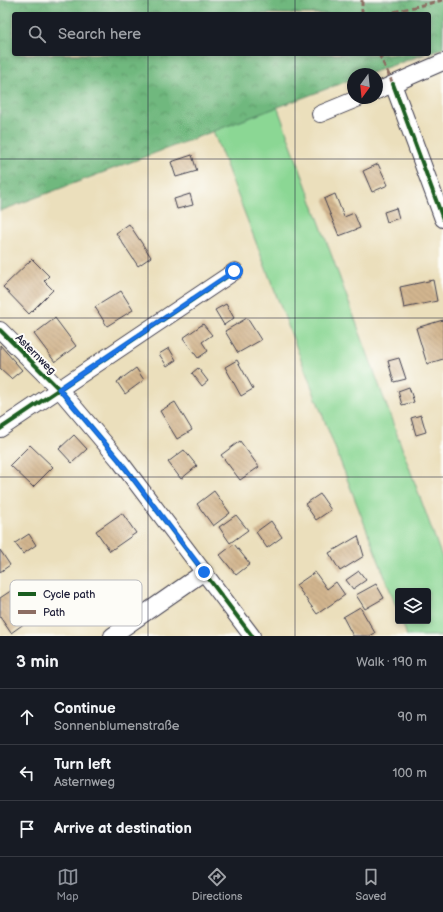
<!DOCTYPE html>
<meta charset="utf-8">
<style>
body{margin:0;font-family:"Balsamiq Sans",sans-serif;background:#242831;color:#f1f3f6}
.controls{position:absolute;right:12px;bottom:12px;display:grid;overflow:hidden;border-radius:4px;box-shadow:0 2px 6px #0003}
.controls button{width:36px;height:36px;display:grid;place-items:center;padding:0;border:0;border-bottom:1px solid #363941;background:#171b24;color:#f1f3f6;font:20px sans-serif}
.compass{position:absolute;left:347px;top:68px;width:36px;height:36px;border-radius:50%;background:#171b24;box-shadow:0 2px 6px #0003;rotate:195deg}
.stop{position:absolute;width:12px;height:12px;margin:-9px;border:3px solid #1a73e8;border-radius:50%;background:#fff}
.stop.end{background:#1a73e8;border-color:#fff;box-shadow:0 1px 4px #0008}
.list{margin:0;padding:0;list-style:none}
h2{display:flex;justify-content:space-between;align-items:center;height:52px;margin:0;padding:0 16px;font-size:17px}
h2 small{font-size:13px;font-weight:400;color:#9ea1a6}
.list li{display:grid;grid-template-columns:26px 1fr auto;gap:12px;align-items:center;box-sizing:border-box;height:56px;padding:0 16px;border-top:1px solid #363941}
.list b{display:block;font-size:15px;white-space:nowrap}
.list p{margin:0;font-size:13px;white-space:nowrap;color:#9ea1a6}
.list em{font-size:13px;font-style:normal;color:#9ea1a6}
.icon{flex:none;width:22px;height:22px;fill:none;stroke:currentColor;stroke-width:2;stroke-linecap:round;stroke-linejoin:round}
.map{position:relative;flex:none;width:443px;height:636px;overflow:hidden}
.search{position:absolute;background:#171b24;box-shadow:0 2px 6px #0003;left:12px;right:12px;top:12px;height:44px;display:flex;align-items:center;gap:10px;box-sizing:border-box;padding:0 14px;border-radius:4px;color:#9ea1a6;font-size:15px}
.sheet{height:220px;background:#171b24}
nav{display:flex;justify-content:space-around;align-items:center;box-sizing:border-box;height:56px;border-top:1px solid #363941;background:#171b24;font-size:11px;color:#9ea1a6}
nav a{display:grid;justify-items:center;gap:2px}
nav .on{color:#8c9099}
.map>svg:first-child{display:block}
.green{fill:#8bd794;stroke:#567c68}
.forest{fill:url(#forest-crowns);stroke:#496d5c}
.building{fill:url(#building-back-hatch)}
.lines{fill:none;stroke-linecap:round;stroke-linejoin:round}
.minor-casing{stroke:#403e4e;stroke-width:18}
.minor{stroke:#fff;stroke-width:16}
.quiet{stroke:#8d6e63;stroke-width:3;stroke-dasharray:6 3;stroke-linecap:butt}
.cycleway-casing{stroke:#fdfcf7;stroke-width:6}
.cycleway{stroke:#1b5e20;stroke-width:4}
.route{stroke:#1a73e8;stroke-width:5}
.grid{fill:none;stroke:#22223b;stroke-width:1;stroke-opacity:0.55}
.labels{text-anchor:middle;stroke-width:4;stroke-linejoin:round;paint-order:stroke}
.street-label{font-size:11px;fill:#22223b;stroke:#fdfcf7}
.key{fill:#fdfcf7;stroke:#bbbbbf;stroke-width:1}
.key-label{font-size:11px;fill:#22223b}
</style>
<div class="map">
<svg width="443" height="636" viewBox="0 0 443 636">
<defs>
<pattern id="forest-crowns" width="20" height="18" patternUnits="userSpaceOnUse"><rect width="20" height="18" fill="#70b87e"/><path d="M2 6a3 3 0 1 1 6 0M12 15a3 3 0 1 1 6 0" fill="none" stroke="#5c9568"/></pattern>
<pattern id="building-back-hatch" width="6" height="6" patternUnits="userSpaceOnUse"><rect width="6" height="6" fill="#d2b58f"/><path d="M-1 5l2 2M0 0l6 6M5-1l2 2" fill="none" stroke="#b49b7c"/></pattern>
</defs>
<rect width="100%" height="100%" fill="#fdfcf7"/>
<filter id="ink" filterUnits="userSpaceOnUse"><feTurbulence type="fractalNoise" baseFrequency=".025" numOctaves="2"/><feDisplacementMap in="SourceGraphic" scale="8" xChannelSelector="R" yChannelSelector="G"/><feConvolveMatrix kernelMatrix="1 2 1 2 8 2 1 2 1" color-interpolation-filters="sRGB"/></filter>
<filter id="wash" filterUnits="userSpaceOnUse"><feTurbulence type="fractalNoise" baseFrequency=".012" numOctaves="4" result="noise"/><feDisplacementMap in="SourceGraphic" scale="16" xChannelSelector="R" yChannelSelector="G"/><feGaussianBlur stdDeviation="0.9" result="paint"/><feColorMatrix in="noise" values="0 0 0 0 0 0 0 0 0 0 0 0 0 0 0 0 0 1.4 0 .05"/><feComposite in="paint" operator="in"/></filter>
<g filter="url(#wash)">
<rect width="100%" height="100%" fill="#ebdfbc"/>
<polygon class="green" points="277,106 443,560 443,636 407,636 402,621 428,621 428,591 398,591 398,611 213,131"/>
<polygon class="forest" points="0,0 443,0 443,48 429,53 429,14 14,14 14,54 425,54 368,74 353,74 353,79 0,211"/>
<g id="blocks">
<g class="building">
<polygon points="192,155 197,171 176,177 171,162"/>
<polygon points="378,164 388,185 372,192 363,171"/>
<polygon points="190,194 193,205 177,209 174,199"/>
<polygon points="335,194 344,217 354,213 360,228 339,236 324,199"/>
<polygon points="396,208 399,218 387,222 384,212"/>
<polygon points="129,224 151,257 138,266 116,233"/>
<polygon points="32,259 49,276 44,281 53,290 29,314 3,287"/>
<polygon points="433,280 437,301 404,308 400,287"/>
<polygon points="121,291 133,310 107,326 95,307"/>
<polygon points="226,304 234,318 224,325 215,310"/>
<polygon points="55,318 76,346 55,362 34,334"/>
<polygon points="247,318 261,340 238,353 225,331"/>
<polygon points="443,320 443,359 427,364 416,328"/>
<polygon points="203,324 212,335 202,342 208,351 198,358 183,338"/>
<polygon points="0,345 22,370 11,379 0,369"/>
<polygon points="169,348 176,360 167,366 159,354"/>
<polygon points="399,358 406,379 394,382 388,361"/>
<polygon points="237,360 253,389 241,396 225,367"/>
<polygon points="136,368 144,380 125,394 117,382"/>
<polygon points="198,368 208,381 202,386 192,373"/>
<polygon points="409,387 414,402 402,405 398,391"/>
<polygon points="175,402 192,430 177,439 160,411"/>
<polygon points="421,415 426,432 416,435 411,418"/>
<polygon points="74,435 87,449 72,463 59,449"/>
<polygon points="240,441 259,467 240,480 221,455"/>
<polygon points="30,445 53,467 33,487 10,465"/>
<polygon points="184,450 197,466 181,479 168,462"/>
<polygon points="214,491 230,513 213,526 197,504"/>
<polygon points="320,494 331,510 316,520 305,504"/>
<polygon points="122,513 136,533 110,551 96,531"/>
<polygon points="236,515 248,530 230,543 219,527"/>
<polygon points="271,521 282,537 267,548 256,532"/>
<polygon points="29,534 36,545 23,554 15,543"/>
<polygon points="358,536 364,556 340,571 329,553"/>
<polygon points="234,544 250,564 236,575 220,555"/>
<polygon points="0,550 10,565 0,572"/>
<polygon points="359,571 366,580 353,589 346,580"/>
<polygon points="315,572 327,589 336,582 345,595 317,614 296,585"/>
<polygon points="376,584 384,598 365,609 356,595"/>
<polygon points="12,590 32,618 11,633 0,617 0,598"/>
<polygon points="360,607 375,633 370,636 353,636 343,617"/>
</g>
</g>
</g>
<g filter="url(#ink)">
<use href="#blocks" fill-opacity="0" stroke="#403e4e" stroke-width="1"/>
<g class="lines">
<defs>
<g id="minor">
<polyline points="393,84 443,219"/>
<polyline points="377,91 443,62"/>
<polyline points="320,114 359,98"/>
<polyline points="0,330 59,389 119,460 252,636"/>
<polyline points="0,429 235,271"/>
<polyline points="112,636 204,572"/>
</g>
</defs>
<use href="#minor" class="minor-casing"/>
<use href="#minor" class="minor"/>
<g class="quiet">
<polyline points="362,0 362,14"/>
<polyline points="385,14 443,0"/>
<polyline points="379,54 393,84"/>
</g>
<defs>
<g id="cycleway">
<polyline points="393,84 443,219"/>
<polyline points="0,330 59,389 119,460 252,636"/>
<polyline points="0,429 235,271"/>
</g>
</defs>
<use href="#cycleway" class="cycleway-casing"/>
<use href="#cycleway" class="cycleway"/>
</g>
</g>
<g class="lines" filter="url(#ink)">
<polyline class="route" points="204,572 119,460 59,389 234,271"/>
</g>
<path class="grid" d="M 148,0 L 148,14M 295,0 L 295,14M 148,54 L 148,636M 295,54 L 295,636M 0,159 L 443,159M 0,318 L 443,318M 0,477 L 443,477"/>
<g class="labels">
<g class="street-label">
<text transform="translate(36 354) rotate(45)" y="4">Asternweg</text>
</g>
</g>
<rect x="10" y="580" width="132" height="46" rx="6" class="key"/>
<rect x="18" y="592" width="18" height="4" fill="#1b5e20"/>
<rect x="18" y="610" width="18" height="4" fill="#8d6e63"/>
<g class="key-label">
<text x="43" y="598">Cycle path</text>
<text x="43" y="616">Path</text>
</g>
</svg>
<div class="controls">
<button><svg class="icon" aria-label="layers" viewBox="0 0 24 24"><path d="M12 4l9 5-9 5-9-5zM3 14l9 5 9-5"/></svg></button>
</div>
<svg class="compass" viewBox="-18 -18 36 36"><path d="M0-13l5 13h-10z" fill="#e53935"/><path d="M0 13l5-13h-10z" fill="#9ea1a6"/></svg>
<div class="stop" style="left:234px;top:271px"></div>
<div class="stop end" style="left:204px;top:572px"></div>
<div class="search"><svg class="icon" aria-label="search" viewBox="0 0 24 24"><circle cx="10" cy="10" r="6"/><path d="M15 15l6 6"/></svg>Search here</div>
</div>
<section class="sheet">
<h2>3 min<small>Walk · 190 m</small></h2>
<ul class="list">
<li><svg class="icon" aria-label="ahead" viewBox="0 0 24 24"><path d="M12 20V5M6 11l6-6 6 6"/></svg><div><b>Continue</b><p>Sonnenblumenstraße</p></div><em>90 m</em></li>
<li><svg class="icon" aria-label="left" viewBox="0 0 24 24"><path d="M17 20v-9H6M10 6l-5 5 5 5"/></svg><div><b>Turn left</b><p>Asternweg</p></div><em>100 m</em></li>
<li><svg class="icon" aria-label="arrive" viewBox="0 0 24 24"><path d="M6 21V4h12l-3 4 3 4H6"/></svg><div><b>Arrive at destination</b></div></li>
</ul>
</section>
<nav>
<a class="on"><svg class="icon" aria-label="map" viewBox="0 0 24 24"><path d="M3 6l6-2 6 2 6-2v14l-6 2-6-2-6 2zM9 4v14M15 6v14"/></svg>Map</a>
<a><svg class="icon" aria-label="directions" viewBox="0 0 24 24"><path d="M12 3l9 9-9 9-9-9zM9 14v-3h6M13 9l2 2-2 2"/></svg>Directions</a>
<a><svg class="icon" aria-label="saved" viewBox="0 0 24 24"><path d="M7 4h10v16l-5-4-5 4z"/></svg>Saved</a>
</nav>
